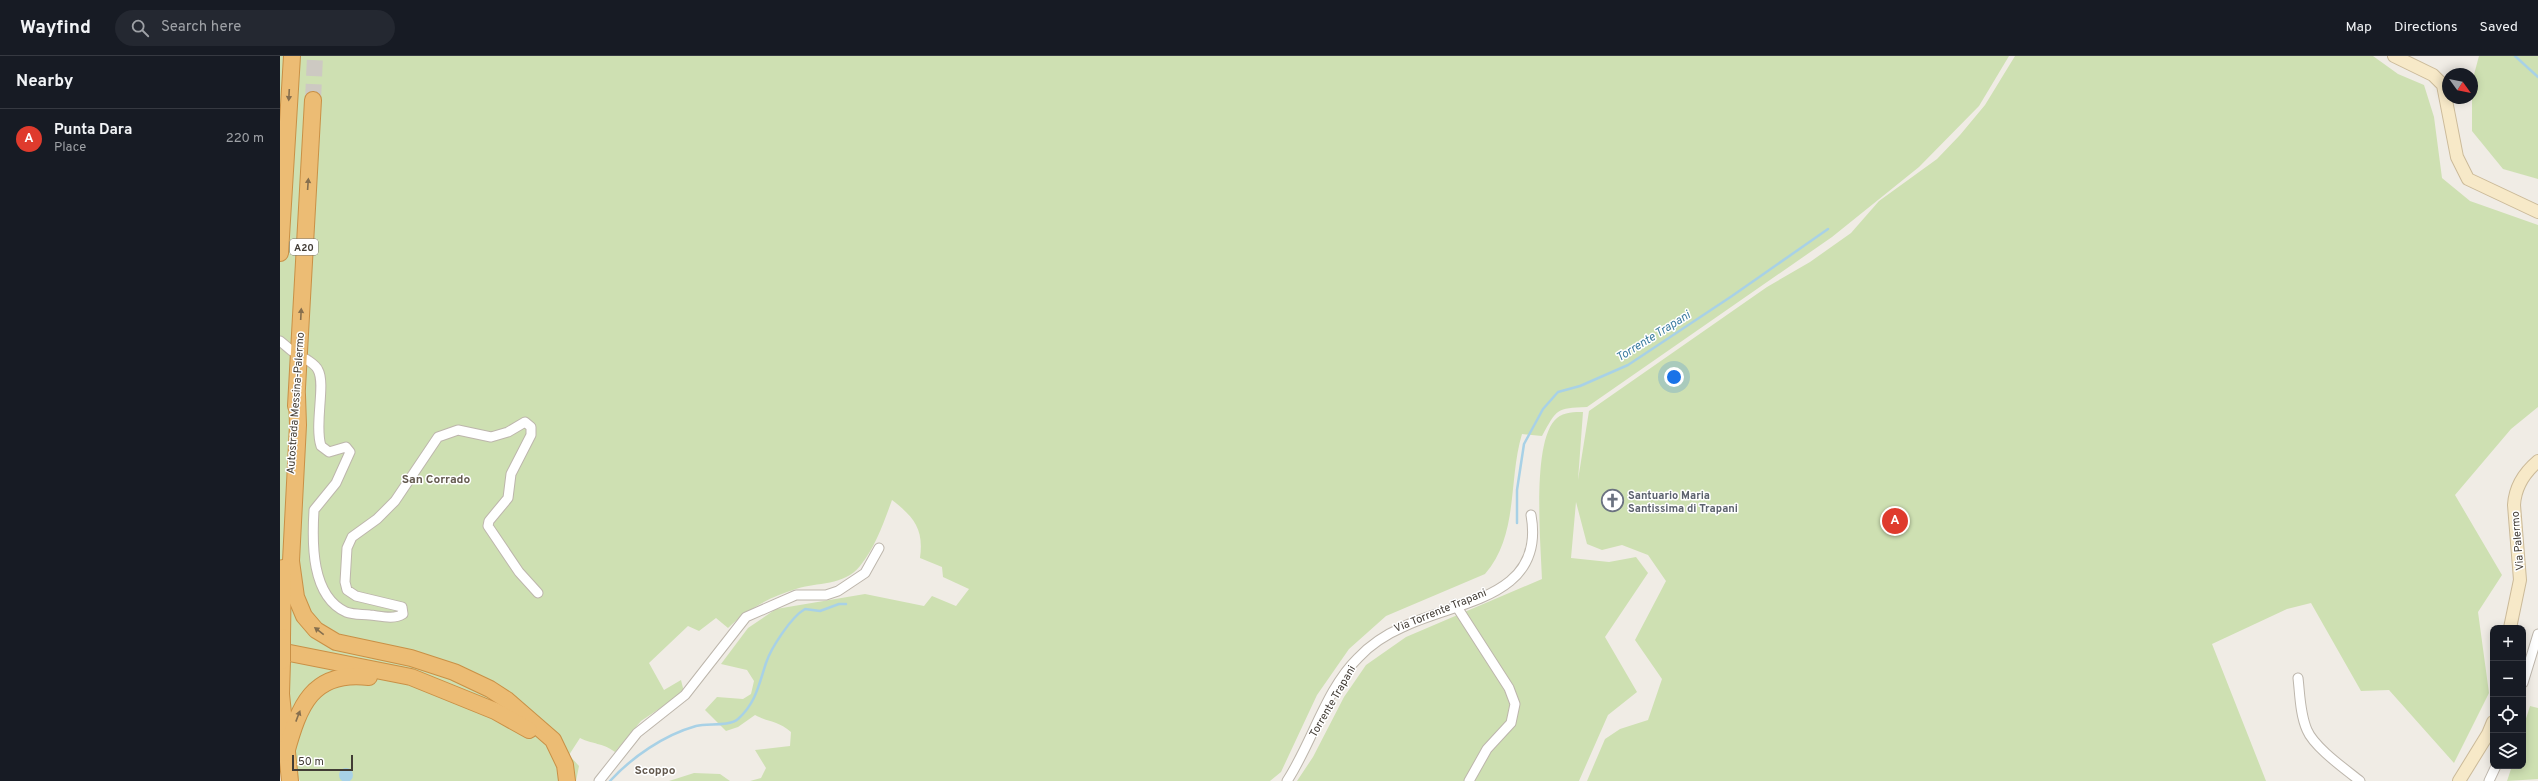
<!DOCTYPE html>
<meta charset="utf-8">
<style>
body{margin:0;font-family:Overpass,sans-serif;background:#242831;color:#f1f3f6}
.controls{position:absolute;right:12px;bottom:12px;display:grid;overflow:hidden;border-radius:8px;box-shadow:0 2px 10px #0003}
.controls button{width:36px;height:36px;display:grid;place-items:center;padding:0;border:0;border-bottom:1px solid #363941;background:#171b24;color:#f1f3f6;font:20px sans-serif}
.compass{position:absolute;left:2162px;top:12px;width:36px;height:36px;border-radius:50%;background:#171b24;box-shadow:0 2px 10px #0003;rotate:123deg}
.scale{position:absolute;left:12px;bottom:10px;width:61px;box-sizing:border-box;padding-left:4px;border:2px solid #423c35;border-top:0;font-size:11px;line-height:14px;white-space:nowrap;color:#423c35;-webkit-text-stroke:3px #fff;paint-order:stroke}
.you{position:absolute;left:1394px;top:321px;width:14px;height:14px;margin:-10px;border:3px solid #fff;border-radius:50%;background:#1a73e8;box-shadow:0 0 0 6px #1a73e833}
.badge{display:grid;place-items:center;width:26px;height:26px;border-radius:50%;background:#df3b2d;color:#fff;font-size:13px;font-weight:700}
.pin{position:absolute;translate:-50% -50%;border:2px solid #fff;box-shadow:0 1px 4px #0006}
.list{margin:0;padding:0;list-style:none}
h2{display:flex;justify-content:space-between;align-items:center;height:52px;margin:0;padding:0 16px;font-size:17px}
h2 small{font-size:13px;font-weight:400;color:#9ea1a6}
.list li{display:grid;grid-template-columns:26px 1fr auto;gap:12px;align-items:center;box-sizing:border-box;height:60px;padding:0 16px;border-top:1px solid #363941}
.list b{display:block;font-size:15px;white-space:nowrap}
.list p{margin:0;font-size:13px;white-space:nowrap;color:#9ea1a6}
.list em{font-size:13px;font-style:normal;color:#9ea1a6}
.icon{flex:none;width:22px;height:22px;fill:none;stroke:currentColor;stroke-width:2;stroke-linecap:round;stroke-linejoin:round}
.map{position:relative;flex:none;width:2258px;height:725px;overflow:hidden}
header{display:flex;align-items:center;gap:24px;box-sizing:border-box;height:56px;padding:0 20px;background:#171b24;border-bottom:1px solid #363941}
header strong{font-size:19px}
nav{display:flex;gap:22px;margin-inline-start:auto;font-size:14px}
.search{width:280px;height:36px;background:#242831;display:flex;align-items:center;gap:10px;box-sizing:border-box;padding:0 14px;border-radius:22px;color:#9ea1a6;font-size:15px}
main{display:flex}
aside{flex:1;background:#171b24}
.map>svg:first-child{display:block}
.green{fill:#cee0b2}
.water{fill:#a8d1e6}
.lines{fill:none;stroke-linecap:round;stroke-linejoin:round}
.stream{stroke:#a8d1e6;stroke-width:2.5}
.motorway-tunnel{stroke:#cdc9c2;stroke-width:16;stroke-dasharray:16 8;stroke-linecap:butt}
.minor-casing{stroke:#bdb6ac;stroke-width:11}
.secondary-casing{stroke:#cbba99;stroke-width:14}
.motorway-casing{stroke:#c99046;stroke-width:18}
.minor{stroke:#fff;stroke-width:9}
.secondary{stroke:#f7e9c8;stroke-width:12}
.motorway{stroke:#ecbc74;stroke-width:16}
.motorway-bridge-casing{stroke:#c99046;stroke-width:18;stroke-linecap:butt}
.motorway-bridge{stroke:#ecbc74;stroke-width:16}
.oneway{fill:#866f4e}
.labels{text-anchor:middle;stroke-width:3;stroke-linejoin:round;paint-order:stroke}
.shield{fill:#fff;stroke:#7b7672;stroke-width:1}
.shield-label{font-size:10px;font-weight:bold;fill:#423c35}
.street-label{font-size:11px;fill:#423c35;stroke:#fff}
.worship-label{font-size:11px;font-weight:bold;fill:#5b616d;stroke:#fff;text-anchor:start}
.water-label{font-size:12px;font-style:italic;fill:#3c7ca0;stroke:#fff}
.neighbourhood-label{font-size:12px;font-weight:bold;fill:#63594e;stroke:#fff}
</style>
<header>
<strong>Wayfind</strong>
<div class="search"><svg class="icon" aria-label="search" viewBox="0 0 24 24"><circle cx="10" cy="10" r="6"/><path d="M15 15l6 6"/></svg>Search here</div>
<nav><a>Map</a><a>Directions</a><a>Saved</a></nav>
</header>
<main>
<aside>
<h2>Nearby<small></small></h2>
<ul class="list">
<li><span class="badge">A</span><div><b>Punta Dara</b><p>Place</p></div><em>220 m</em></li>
</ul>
</aside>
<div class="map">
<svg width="2258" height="725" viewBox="0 0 2258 725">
<rect width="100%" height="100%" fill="#f0ece5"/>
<g class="green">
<path d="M 0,0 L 1729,0 L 1699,50 L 1639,111 L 1552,181 L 1307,351 C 1276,352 1277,353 1262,380 L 1242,378 C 1228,424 1239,479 1205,518 L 1106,560 L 1069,593 L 1037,639 L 1001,716 L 990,725 L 470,725 L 481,722 L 486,712 L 475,694 L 510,690 L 511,676 C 497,664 490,667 475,659 L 458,671 L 446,675 L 425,654 L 437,641 L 463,643 L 471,638 L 474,625 L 467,614 L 441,608 L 468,572 L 496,553 L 585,538 L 644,550 L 652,540 L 676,550 L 689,533 L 663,521 L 662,511 L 640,502 C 644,473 634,461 612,444 C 604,466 595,492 580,510 C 564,530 537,526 516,533 C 490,541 467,553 448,572 L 436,562 L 419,575 L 408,570 L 369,607 L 384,634 L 401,624 L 404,636 L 361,665 L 335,696 C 321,686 314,689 300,682 L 289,699 L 299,710 L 296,725 L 20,725 L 0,688 Z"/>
<path d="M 1735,0 L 2093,0 L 2118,18 L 2144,29 L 2154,61 L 2162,122 L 2190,145 L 2258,169 L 2258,351 L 2231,373 L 2175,439 L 2222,519 L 2198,556 L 2209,637 L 2174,707 L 2109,634 L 2081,635 L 2031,547 L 2007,553 L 1932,588 L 1986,725 L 1307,725 L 1325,683 L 1340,673 L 1368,664 L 1382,623 L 1355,584 L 1386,525 L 1368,499 L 1342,489 L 1322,494 L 1307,488 L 1296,446 L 1291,502 L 1329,506 L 1356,501 L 1368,517 L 1325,581 L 1357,636 L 1328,659 L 1299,725 L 1017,725 L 1033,701 L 1064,641 L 1086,609 L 1126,581 L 1262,523 C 1261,490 1251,383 1277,362 C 1284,356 1295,356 1303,356 L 1298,424 L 1309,355 L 1487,231 L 1530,206 L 1571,177 L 1599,145 L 1657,103 L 1680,79 L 1705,49 Z"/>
<polygon points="2199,0 2258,0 2258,123 2223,113 2192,75 2192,26"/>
<polygon points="2250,650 2258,652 2258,723 2227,725 2232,710 2243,710 2243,672"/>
<polygon points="414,717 440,718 450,725 389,725"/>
</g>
<circle class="water" cx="66" cy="719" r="7"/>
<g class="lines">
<g class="stream">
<polyline points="2235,0 2258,21"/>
<polyline points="1237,467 1237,434 1244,388 1263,353 1278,336 1300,330 1348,309 1452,240 1548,173"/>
<path d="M 330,725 C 352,701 384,679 416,670 C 429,667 448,671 458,663 C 476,647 479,628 486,607 C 491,592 511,561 525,553 L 540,555 L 559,548 L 566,548"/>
</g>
<polyline class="motorway-tunnel" points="33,44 35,0"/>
<defs>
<g id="minor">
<polyline points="0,285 12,295"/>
<path d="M 26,303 C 30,306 36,309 38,314 C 46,328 34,369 41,390 L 49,396 L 66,391 L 70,396 L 56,427 L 34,454 C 32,487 31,540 66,556 C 74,559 82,558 90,559 C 100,560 114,564 123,558 L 122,551 L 76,540 L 67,534 L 65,526 L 67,492 L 72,481 L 97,463 L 115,445 L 158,381 L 178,374 L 211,381 L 228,376 L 245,366 L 251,371 L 251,379 L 231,418 L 228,442 L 209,465 L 208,470 L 239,516 L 258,537"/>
<polyline points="1175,548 1229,632 1235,648 1231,667 1207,693 1189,725"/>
<path d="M 2018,622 C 2020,639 2020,658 2027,674 C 2034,691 2065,713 2080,725"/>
<polyline points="2243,627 2258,578"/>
<polyline points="319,725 357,677 405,639 466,561 516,539 546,539 558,535 585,517 599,492"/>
<path d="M 1007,725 C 1032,687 1046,633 1078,602 C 1090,589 1107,578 1123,571 C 1177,545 1266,542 1251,459"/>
<polyline points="2209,725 2216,710"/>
</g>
<g id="secondary">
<polyline points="2114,0 2153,19 2163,29 2177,101 2188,123 2258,156"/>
<path d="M 2230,572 L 2240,524 L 2234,449 C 2235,431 2245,416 2258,405"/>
<polyline points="2179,725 2208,678 2213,666"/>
</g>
<g id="motorway">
<polyline points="0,197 12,0"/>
<polyline points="17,339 18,369 11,505 16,541 24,560 36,574 56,586 131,602 174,616 210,633 227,644 273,684 285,709 287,725"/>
<polyline points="16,350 33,44"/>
<polyline points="2,581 3,512"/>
<polyline points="0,595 131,621 215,655 249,674"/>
<polyline points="2,605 1,638 10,725"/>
<path d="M 6,697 C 19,650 32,614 89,621"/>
</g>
</defs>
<use href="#minor" class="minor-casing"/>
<use href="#secondary" class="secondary-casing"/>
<use href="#motorway" class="motorway-casing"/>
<use href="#minor" class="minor"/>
<use href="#secondary" class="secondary"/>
<use href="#motorway" class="motorway"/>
<defs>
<polyline id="motorway-bridge" points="2,605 2,581"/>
</defs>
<use href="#motorway-bridge" class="motorway-bridge-casing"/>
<use href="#motorway-bridge" class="motorway-bridge"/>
</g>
<defs><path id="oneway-solid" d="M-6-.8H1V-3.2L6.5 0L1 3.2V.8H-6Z"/></defs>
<g class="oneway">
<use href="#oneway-solid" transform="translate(9 39) rotate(93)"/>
<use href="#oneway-solid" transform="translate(28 128) rotate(-86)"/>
<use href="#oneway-solid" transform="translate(21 258) rotate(-87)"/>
<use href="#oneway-solid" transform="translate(39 575) rotate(-142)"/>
<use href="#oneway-solid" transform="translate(18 660) rotate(-69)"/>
</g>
<defs>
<symbol id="church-ring" viewBox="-11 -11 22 22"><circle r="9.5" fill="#fff" stroke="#6b7280" stroke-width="1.5"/><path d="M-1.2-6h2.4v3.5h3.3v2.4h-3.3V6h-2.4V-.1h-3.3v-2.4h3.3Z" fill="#6b7280"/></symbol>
</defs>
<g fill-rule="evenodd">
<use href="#church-ring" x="1320" y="432" width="25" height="25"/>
</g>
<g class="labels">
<rect class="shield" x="10" y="183" width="28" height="16" rx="3"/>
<g class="shield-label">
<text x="24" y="195">A20</text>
</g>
<g class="street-label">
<text transform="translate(15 347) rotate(-86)" y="4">Autostrada Messina-Palermo</text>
<text transform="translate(2237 485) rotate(-95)" y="4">Via Palermo</text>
<text transform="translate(1160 554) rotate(-22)" y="4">Via Torrente Trapani</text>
<text transform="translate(1052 645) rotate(-60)" y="4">Torrente Trapani</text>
</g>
<g class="worship-label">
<text x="1348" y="443">Santuario Maria<tspan x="1348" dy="13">Santissima di Trapani</tspan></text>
</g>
<g class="water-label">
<text transform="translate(1373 280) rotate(-32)" y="4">Torrente Trapani</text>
</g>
<g class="neighbourhood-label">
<text x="156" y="427">San Corrado</text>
<text x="375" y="718">Scoppo</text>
</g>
</g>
</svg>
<div class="controls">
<button>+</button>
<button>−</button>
<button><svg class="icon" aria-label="locate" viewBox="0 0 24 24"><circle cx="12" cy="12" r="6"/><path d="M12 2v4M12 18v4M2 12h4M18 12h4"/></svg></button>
<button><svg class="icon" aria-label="layers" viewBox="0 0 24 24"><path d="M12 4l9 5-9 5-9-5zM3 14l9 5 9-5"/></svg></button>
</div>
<svg class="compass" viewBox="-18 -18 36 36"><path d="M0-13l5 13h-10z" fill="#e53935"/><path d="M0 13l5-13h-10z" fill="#9ea1a6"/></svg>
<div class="scale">50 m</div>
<div class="you"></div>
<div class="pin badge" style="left:1615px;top:465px">A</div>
</div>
</main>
